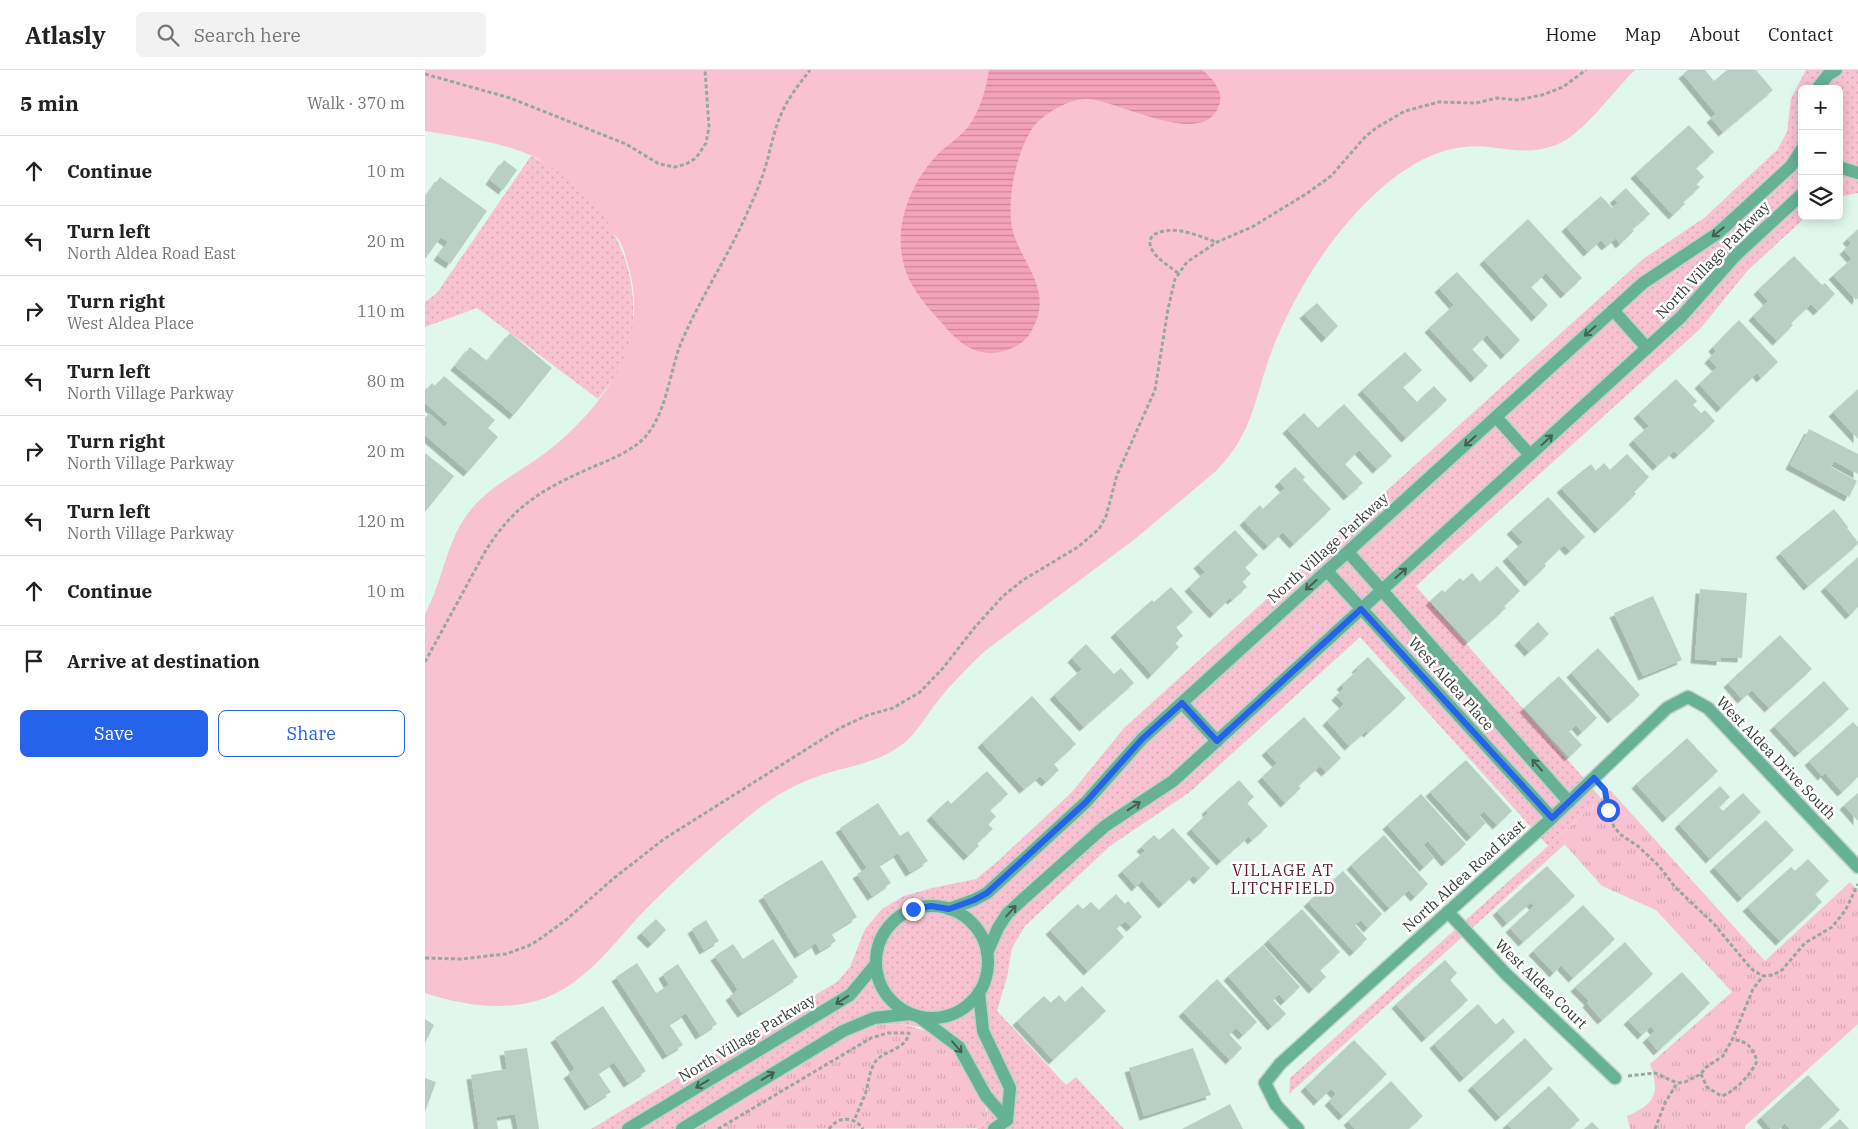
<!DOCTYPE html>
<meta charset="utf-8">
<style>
body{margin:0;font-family:"IBM Plex Serif",serif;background:#f2f2f2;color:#222}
.controls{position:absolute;right:15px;top:15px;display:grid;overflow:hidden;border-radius:8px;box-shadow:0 2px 12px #0003}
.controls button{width:45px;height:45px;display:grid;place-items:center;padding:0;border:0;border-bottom:1px solid #e0e0e0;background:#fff;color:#222;font:25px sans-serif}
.stop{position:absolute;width:15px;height:15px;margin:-11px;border:4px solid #2563eb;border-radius:50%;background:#fff}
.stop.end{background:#2563eb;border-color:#fff;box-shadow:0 1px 5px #0008}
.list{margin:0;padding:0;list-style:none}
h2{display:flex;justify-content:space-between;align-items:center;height:65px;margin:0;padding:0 20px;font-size:21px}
h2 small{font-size:16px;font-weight:400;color:#767676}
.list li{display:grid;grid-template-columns:32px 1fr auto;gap:15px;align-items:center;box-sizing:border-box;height:70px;padding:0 20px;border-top:1px solid #e0e0e0}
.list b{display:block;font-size:19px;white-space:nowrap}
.list p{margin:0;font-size:16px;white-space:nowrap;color:#767676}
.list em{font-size:16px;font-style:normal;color:#767676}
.actions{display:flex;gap:10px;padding:15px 20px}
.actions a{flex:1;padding:11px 0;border:1px solid #2563eb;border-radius:8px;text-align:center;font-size:18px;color:#2563eb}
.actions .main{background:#2563eb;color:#fff}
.icon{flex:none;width:28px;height:28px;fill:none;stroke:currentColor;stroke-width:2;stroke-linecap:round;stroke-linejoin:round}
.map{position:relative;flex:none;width:1433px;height:1059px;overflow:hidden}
header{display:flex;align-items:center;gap:30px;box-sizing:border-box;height:70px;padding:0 25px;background:#fff;border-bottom:1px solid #e0e0e0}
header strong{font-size:24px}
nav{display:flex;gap:28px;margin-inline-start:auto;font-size:18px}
.search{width:350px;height:45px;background:#f2f2f2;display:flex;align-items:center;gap:12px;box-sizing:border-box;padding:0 18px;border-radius:8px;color:#767676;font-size:19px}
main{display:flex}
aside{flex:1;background:#fff}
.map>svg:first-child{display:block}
.grass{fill:#f9c2d2}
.park{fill:url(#park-tufts)}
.garden{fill:url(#garden-dots)}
.water{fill:url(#water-rules)}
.building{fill:#b9cfc6;filter:url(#shadow)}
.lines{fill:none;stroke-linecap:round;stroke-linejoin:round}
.minor-casing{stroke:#bed2c9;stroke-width:15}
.path{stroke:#97a8a0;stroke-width:3;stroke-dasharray:4 2.5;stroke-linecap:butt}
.minor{stroke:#67b196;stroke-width:12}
.oneway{stroke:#436055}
.route{stroke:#2563eb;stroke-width:6}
.labels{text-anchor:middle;stroke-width:5;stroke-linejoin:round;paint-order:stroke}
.street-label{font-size:15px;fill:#343d39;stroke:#fff}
.neighbourhood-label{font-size:16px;letter-spacing:1px;fill:#5d1b35;stroke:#fff}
</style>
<header>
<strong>Atlasly</strong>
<div class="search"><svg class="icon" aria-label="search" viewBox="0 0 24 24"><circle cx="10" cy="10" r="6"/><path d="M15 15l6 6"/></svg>Search here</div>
<nav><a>Home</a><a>Map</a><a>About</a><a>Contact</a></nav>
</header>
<main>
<aside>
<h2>5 min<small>Walk · 370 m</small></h2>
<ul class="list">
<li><svg class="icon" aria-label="ahead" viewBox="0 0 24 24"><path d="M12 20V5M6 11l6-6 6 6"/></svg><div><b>Continue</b></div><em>10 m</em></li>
<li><svg class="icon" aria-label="left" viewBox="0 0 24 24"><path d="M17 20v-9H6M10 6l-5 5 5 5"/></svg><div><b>Turn left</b><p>North Aldea Road East</p></div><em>20 m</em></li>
<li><svg class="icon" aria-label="right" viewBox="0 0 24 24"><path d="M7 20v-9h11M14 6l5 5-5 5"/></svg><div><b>Turn right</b><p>West Aldea Place</p></div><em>110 m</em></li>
<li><svg class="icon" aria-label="left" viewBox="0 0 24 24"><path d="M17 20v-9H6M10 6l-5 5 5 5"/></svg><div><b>Turn left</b><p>North Village Parkway</p></div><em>80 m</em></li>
<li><svg class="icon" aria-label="right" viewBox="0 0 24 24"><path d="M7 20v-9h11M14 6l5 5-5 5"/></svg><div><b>Turn right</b><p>North Village Parkway</p></div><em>20 m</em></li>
<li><svg class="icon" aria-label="left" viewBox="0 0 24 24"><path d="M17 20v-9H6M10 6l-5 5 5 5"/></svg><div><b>Turn left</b><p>North Village Parkway</p></div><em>120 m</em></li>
<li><svg class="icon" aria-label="ahead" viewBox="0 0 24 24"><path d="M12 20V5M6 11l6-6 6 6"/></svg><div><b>Continue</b></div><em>10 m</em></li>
<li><svg class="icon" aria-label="arrive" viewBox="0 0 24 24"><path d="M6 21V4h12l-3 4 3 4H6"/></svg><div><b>Arrive at destination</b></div></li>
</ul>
<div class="actions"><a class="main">Save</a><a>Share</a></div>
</aside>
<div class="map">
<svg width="1433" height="1059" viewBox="0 0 1433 1059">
<defs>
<pattern id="park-tufts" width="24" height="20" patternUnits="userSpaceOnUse" patternTransform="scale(1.25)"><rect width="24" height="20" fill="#f9c2d2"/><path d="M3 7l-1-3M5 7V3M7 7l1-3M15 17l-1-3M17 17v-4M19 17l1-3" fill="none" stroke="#d6a8b5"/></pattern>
<pattern id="garden-dots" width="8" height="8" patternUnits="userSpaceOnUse" patternTransform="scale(1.25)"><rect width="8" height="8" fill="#f9c2d2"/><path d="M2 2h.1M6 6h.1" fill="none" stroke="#d6a8b5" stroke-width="1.8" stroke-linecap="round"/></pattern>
<pattern id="water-rules" width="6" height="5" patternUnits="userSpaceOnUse" patternTransform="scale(1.25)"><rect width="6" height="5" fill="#f5a3bc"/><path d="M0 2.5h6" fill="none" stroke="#c7869a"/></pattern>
<filter id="shadow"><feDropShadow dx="-4.5" dy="4.5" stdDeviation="0" flood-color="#0004"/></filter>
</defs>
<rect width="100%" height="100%" fill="#e0f7ed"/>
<path class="grass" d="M 0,0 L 1210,0 C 1187,22 1159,64 1131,75 C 1108,84 1087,80 1064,77 C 1020,72 983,94 952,122 C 907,163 872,219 849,275 C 829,325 831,360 791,401 L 710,469 L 560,581 C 543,597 526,614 511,633 C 498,650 489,669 469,680 C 445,695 417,697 391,707 C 366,716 343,730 323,747 C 291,773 259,801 230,830 C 196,862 170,906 125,926 C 85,943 40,936 0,923 L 0,544 C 19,509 21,468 48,437 C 69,413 99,400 123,381 C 179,336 225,273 204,198 C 201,189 199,178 194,170 C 188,161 177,153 170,146 C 151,127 132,108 114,89 C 77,71 39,68 0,61 Z"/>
<g class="park">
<path d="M 1185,720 L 1340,891 L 1425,812 L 1433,821 L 1433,954 L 1320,1056 L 1320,1059 L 1205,1059 L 1202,1046 C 1231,1034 1235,1023 1225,994 L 1307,922 L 1231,840 L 1177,816 L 1133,767 Z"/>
<path d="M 473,954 C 517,961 527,977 548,1013 C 555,1025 561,1035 563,1049 L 553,1058 L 272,1059 L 428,965 L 453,955 Z"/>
</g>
<g class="garden">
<polygon points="1381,0 1433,0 1433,123 1414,127 1414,19 1377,19 1377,146 1382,146 1323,200 1275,259 991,516 1176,728 1133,767 1140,774 864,1024 865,1008 1123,776 935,567 765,722 685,776 600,856 587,878 582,907 572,941 641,1015 651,1007 699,1059 552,1059 563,1049 562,1037 532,985 519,970 495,957 473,954 453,955 428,965 272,1059 166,1059 412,912 425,897 440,859 457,839 479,826 507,818 551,809 573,791 647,722 699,658 1218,189 1279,148 1352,80 1362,62 1366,29"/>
<path d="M 106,86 C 163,113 205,167 208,232 C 209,248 208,265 203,280 C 196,299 185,314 173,329 L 52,238 L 0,257 L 0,232 L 12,223 Z"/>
</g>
<path class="water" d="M 564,0 L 777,0 C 785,6 792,14 795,24 C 796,30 795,35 792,40 C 772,77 691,29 661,29 C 651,29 641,33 632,38 C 621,44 610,52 604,64 C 590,88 580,138 589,165 C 601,199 627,221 608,258 C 602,271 591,278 578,281 C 555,288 537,276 522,259 C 509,244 494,229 485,211 C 464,169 481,119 511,86 C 521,76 534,68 543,57 C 555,41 561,19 564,0 Z"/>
<g class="building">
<polygon points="1263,0 1280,0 1289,11 1302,0 1331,0 1348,20 1298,62 1286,48 1291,44 1258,4"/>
<polygon points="1264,55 1289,82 1271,98 1279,107 1271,114 1275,117 1258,132 1260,134 1248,145 1210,104"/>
<polygon points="79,90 92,100 78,120 65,110"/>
<polygon points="15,107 62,141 25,194 13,186 23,172 16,167 0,189 0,128"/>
<polygon points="1201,118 1225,144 1207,159 1209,161 1195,174 1191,168 1181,176 1176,170 1163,182 1141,157 1176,126 1187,138 1193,133 1189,129"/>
<polygon points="1103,149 1157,208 1140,224 1121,203 1106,217 1123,235 1111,247 1059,190"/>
<polygon points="1433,159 1433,228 1431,230 1408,205 1427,189 1419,180 1426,173 1422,169"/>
<polygon points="1369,186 1397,215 1400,213 1410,224 1393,241 1386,234 1366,253 1368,255 1352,271 1328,246 1343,231 1333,220"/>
<polygon points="1032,202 1095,270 1080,285 1062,265 1047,279 1063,296 1050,308 1004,258 1029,235 1014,218"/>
<polygon points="892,233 913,256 901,268 879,244"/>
<polygon points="1314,250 1353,292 1336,308 1332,303 1296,338 1274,314 1292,297 1284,289 1291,281 1288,277"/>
<polygon points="85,263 127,298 89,345 30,296 45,277 62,291"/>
<polygon points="980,282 997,300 978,317 992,332 1009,316 1022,330 981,368 937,320"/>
<polygon points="19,306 70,350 63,358 73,367 43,402 0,365 0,348 4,343 19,357 23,353 0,333 0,321 7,313 10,316"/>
<polygon points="1251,309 1272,331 1268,335 1276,343 1280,340 1290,351 1253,385 1249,381 1232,396 1208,370 1224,356 1213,344"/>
<polygon points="1433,319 1433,369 1408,342"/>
<polygon points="919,334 967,386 952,399 934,380 920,394 938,413 923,426 862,359 879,343 893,358"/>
<polygon points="1384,359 1433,384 1433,404 1409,391 1406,397 1432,411 1424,427 1365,395"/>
<polygon points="0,383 29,406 0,442"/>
<polygon points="1202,384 1224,407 1209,422 1211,424 1174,459 1136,418 1166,394 1171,401 1179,393 1185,400"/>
<polygon points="870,397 880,407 878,410 906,439 869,474 858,462 843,476 819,451 835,435 838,439 860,418 854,412"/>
<polygon points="1123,427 1160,467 1145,481 1139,475 1119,494 1121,496 1104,512 1082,487 1098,472 1086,460"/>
<polygon points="1409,439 1423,457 1422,458 1433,472 1433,474 1383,516 1355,483"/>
<polygon points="810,460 833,485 820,497 826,504 817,511 822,517 807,530 805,528 789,544 764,517 780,502 773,494"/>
<polygon points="1433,487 1433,537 1425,545 1400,517"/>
<polygon points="1072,496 1095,521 1079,536 1081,538 1043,572 1005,531 1017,520 1020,522 1035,508 1038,511 1047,503 1055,512"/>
<polygon points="746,517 768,542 751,557 758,566 750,573 754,577 727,605 690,563 727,530 729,532"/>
<polygon points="1275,519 1322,523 1317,588 1296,587 1296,591 1270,589"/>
<polygon points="1228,526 1257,590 1218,606 1189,543"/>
<polygon points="1113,552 1124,564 1104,582 1094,571"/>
<polygon points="1355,565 1387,599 1344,638 1327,620 1317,629 1303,613"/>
<polygon points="661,574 689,604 696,598 709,613 659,657 629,625 657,599 647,588"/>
<polygon points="1173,578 1215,625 1187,649 1146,603"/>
<polygon points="943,587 981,628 943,663 941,661 924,676 902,651 919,634 911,626 919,618 916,615 933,600 931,598"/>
<polygon points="1134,606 1172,648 1157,662 1151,655 1144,661 1157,675 1144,687 1099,638"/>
<polygon points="1399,611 1424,639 1374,683 1349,656"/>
<polygon points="607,626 651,674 629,694 634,700 621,712 615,706 599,719 557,673"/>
<polygon points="879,647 916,688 901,702 895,696 873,716 876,718 860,733 837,707 852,693 841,681"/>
<polygon points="1428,652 1433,657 1433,707 1417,722 1400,703 1397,706 1384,691"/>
<polygon points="1262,668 1293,701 1242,748 1211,714"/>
<polygon points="1041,690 1087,741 1072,755 1059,741 1054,746 1061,753 1046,767 1005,722"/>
<polygon points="562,701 583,724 565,740 571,747 563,754 568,759 552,773 554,776 543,786 506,746 523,730 526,734"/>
<polygon points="814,710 829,727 822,733 843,756 827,770 824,766 796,791 766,759 783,743 781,740"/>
<polygon points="1295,716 1305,727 1294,737 1298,741 1318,723 1336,742 1285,789 1254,754"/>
<polygon points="1433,723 1433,751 1419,735"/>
<polygon points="996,724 1041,774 1021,792 1003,771 998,775 1009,788 999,797 962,755"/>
<polygon points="453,733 475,766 483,761 503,791 485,802 473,783 454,795 466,813 447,826 432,804 442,798 415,758"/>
<polygon points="1341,750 1369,780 1317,828 1289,797"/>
<polygon points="748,758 785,798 773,810 769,805 738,834 717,811 711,817 697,801 720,781 716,777 729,765 734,770"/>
<polygon points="959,765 1003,814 990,827 984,820 964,838 926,795"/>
<polygon points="1383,789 1404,811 1390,824 1397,832 1355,871 1322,837 1366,797 1370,801"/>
<polygon points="397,790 432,847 406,863 411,871 395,881 391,873 374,884 338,826"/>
<polygon points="1122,796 1150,826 1098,872 1085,858 1109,836 1106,832 1082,853 1072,841"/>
<polygon points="918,801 957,844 943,858 936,850 930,855 942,869 929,882 883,832"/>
<polygon points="691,824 700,834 703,831 717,847 706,857 700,851 691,858 699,867 663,901 625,860 653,834 658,839 666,832 674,840"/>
<polygon points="1158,835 1190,869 1148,908 1136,895 1129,903 1108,881"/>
<polygon points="877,839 915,882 895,900 901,907 888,919 843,870"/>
<polygon points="231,849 241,860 227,874 216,863"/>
<polygon points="281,850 294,871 279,880 267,859"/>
<polygon points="348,869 373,907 317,943 305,926 313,920 290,886 308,874 318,889"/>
<polygon points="1200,872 1228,904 1177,950 1162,933 1164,931 1150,917"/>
<polygon points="838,875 875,917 860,931 854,924 848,930 861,944 847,956 803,906"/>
<polygon points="1020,890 1032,903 1025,910 1043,930 1001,968 971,934"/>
<polygon points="212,893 231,923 244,915 238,904 253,894 292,954 275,965 261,943 244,954 258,975 242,985 191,907"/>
<polygon points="1257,902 1285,933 1233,981 1222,968 1230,961 1226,956 1217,965 1203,950"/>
<polygon points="792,909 832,952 818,965 811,958 804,964 817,978 805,990 758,942"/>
<polygon points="657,916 681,941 628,990 592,951 619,926 626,933 634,925 640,932"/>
<polygon points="1053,934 1071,955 1078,948 1090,962 1039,1008 1009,974"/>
<polygon points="178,936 221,1001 203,1013 189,992 173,1003 186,1022 164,1036 143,1004 150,999 130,968"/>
<polygon points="0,949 9,955 0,973"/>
<polygon points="1100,968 1128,999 1075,1047 1047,1016"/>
<polygon points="929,970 962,1004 918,1046 904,1031 911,1024 906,1019 893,1031 880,1017"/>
<polygon points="102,978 114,1059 93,1059 90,1044 71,1047 73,1059 54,1059 46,1005 82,999 79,981"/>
<polygon points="768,978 786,1025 719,1046 704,998"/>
<polygon points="1383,1005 1415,1040 1394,1059 1365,1059 1360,1053 1354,1059 1346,1059 1336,1047"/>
<polygon points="0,1008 11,1012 0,1042"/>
<polygon points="966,1011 998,1046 983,1059 930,1059 923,1051"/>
<polygon points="1124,1016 1155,1050 1144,1059 1087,1059 1082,1054"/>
<polygon points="805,1034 818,1059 757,1059"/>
<polygon points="1415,1049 1424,1059 1404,1059"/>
<polygon points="1167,1052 1174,1059 1159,1059"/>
</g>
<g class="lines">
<defs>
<g id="minor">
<polyline points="1392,19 1403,5 1411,0"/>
<polyline points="1414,97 1433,103"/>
<polyline points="1188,240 1222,278"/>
<polyline points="1071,347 1105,385"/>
<polyline points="923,482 1144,732"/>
<polyline points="902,501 1127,748"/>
<polyline points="757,633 792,671"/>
<circle cx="507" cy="892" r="56"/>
<polyline points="524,839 549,830 562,823 661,732 717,669 1218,213 1293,163 1366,96 1377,79"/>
<polyline points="1023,842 1081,904 1190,1008"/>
<polyline points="562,883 573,858 582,844 597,830 680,756 748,711 1256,247 1310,186 1377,124"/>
<polyline points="554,922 558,961 585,1018 582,1050"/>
<polyline points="494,947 534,977 561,1026 582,1050"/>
<polyline points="203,1059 425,925 450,895"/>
<polyline points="257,1059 418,961 449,948 485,944"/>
<polyline points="569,1059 582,1050"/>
<polyline points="873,1059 851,1035 840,1013 855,994 1127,748 1242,638 1263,627 1283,638 1433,797"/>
</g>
</defs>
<use href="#minor" class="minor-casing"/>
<g class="path">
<polyline points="0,4 85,28 201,74 234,94 250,97 261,94 271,88 281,73 284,57 280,0"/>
<path d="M 753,203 C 743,195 716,180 728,165 C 748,154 771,165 791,172"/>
<path d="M 0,592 L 61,480 C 89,436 116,420 163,399 C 183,390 211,381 224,362 C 242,338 245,301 256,273 C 275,228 303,187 323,141 C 331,124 338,106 343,88 C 347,71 351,54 359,38 C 366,24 376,12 385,0"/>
<polyline points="1177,717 1180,720 1183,739 1189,757 1196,765 1214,777 1234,796 1250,817 1289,854 1323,895 1329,901 1338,906"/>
<polyline points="0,888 36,889 81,884 103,876 112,871 141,850 189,808 239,769 415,658 443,645 468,638 495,622 518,598 550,557 578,526 598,510 653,477 674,459 681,446 692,405 730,320 743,239 750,209 762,192 792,172 827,157 881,124 906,106 940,67 951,58 980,41 1014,32 1051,33 1072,28 1092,30 1117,25 1138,17 1161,0"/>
<path d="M 1276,1004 L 1282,1017 L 1296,1026 C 1309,1023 1327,1003 1332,991 C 1328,978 1322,970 1307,970"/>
<polyline points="1203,1006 1230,1003 1252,1013"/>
<path d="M 293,1059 L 446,968 L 463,963 L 484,963 C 481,980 459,980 450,992 C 445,1000 444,1009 442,1018 C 439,1029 433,1040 429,1051"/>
<path d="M 404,1059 C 413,1046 429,1046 438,1059"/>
<polyline points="1230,1059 1240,1033 1252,1013 1260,1012 1276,1004 1280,998 1298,986 1307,970 1328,919 1338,906 1348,905 1357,900 1380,873 1407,857 1420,841 1433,814"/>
</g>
<use href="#minor" class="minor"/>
</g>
<defs><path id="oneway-shaft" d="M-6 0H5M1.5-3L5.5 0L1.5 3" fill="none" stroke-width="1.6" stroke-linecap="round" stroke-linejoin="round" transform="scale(1.25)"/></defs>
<g class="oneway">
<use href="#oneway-shaft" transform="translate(1293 162) rotate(141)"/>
<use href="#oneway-shaft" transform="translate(1165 261) rotate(138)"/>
<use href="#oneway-shaft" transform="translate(1122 370) rotate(-43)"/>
<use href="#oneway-shaft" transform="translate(1045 371) rotate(138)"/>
<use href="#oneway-shaft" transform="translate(976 503) rotate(-42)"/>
<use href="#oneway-shaft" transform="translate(886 515) rotate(138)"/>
<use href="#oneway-shaft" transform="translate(1112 695) rotate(-132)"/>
<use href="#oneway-shaft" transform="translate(709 736) rotate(-33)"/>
<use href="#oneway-shaft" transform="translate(586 841) rotate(-48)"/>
<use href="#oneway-shaft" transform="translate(417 930) rotate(147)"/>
<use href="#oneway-shaft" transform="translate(532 977) rotate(49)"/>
<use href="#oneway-shaft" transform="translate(343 1006) rotate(-31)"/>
<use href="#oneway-shaft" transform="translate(277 1014) rotate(149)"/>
</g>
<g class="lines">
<polyline class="route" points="488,839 506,836 524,839 549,830 562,823 661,732 717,669 757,633 792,671 936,539 1127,748 1169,708 1180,720 1183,740"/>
</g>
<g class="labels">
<g class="street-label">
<text transform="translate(1288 190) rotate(-46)" y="5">North Village Parkway</text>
<text transform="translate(903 478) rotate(-42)" y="5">North Village Parkway</text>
<text transform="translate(1026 614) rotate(48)" y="5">West Aldea Place</text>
<text transform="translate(1351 688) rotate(46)" y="5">West Aldea Drive South</text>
<text transform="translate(1039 806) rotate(-42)" y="5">North Aldea Road East</text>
<text transform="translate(1116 914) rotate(44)" y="5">West Aldea Court</text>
<text transform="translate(322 968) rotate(-31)" y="5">North Village Parkway</text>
</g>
<g class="neighbourhood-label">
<text x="858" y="806">VILLAGE AT<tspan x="858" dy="18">LITCHFIELD</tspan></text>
</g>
</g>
</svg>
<div class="controls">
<button>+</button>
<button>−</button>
<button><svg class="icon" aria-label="layers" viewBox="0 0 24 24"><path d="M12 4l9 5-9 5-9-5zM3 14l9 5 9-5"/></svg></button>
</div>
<div class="stop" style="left:1183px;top:740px"></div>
<div class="stop end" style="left:488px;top:839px"></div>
</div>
</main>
